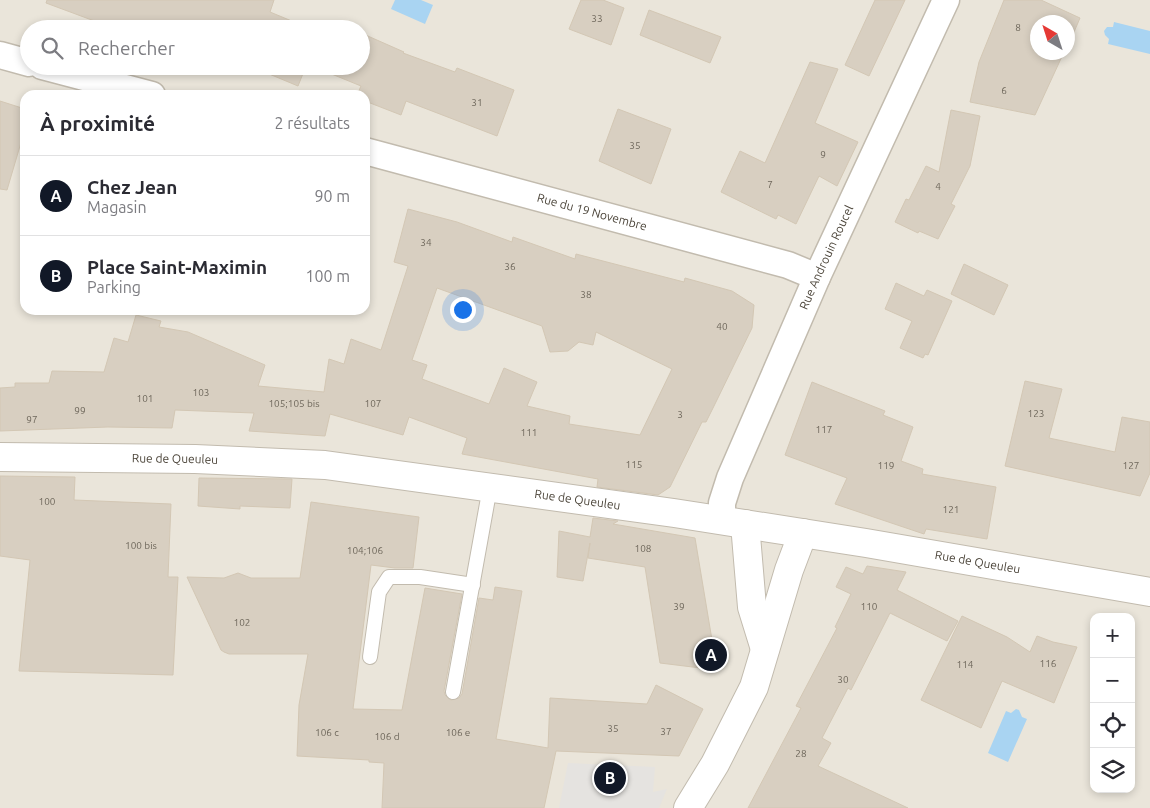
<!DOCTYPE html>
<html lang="fr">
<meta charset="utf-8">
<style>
body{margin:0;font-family:Ubuntu,sans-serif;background:#f7f7f7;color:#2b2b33}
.controls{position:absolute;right:15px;bottom:15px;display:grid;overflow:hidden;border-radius:10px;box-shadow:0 2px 8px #0003}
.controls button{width:45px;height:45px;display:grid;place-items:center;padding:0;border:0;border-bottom:1px solid #e1e1e2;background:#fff;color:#2b2b33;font:25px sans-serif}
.compass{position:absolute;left:1030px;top:15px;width:45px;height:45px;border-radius:50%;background:#fff;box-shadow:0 2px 8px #0003;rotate:321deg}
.you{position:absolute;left:462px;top:309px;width:18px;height:18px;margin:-12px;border:4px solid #fff;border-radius:50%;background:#1a73e8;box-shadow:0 0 0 8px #1a73e833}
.badge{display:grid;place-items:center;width:32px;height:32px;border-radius:50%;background:#111827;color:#fff;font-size:16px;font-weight:700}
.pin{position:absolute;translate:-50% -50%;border:2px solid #fff;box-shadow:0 1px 5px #0006}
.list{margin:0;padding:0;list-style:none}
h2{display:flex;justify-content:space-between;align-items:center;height:65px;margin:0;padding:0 20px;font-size:21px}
h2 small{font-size:16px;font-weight:400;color:#7c7c81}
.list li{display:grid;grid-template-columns:32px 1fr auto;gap:15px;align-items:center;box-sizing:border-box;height:80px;padding:0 20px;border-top:1px solid #e1e1e2}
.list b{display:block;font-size:19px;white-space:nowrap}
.list p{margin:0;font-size:16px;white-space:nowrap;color:#7c7c81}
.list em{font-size:16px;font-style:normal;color:#7c7c81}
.icon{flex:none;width:28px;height:28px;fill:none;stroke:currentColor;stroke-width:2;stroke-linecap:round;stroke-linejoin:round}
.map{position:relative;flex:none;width:1150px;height:808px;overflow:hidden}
.search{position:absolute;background:#fff;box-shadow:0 2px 8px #0003;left:20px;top:20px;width:350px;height:55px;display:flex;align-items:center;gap:12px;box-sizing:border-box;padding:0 18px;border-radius:28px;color:#7c7c81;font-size:19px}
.panel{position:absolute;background:#fff;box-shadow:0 2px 8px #0003;left:20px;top:90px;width:350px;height:225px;border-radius:15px}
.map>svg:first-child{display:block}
.residential{fill:#eae5da;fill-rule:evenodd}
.parking{fill:#e5e3e0}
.water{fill:#a9d4f2}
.building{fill:#d8cfc1;stroke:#d3c7b4;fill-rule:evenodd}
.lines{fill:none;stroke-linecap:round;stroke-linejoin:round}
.service-casing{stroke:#c2bbae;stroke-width:16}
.minor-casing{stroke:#c2bbae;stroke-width:29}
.tertiary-casing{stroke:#c2bbae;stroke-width:30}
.service{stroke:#fff;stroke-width:14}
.minor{stroke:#fff;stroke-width:26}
.tertiary{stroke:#fff;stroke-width:28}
.labels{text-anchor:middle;stroke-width:4;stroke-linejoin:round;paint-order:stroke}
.number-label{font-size:10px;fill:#6e675b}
.street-label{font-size:12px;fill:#4b4439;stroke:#fff}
</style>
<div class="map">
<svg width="1150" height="808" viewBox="0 0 1150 808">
<rect width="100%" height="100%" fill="#f6f3ec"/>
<path class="residential" d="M 0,0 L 1150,0 L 1150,808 L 0,808 ZM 1038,22 L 1068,22 L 1068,52 L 1038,52 ZM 29,29 L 361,29 L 361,66 L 29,66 ZM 25,95 L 365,95 L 365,310 L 25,310 ZM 1094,617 L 1131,617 L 1131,789 L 1094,789 Z"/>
<polygon class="parking" points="568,763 655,767 653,792 667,789 659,808 559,808"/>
<g class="water">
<polygon points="395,0 421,0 433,5 425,24 391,9"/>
<polygon points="1114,22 1150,31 1150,54 1108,44 1109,39 1105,35 1104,31 1107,27 1113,27"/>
<polygon points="1016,709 1019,710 1022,717 1027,719 1008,762 988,753 1006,711 1011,713"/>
</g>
<g class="building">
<polygon points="47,0 274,0 270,12 311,29 116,29 46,3"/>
<polygon points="581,0 603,0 624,8 611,45 569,29"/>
<polygon points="875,0 905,0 869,76 845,65"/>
<polygon points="1004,0 1041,0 1080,18 1068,46 1068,22 1038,22 1038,52 1064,52 1035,115 970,102 979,62"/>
<polygon points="649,10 721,37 710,63 640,35"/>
<polygon points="361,33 404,52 403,53 455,72 457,68 514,90 497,136 406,101 401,115 365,101 365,95 357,95 361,86 312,66 361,66"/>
<polygon points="810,62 838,69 815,123 858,142 837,186 819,176 796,224 778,215 776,219 721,192 740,151 765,163"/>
<polygon points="250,66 306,66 298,86"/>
<polygon points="0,101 25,109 25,129 7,190 0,189"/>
<polygon points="618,109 671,129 651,184 599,161"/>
<polygon points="951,110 980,116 970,166 951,204 955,206 938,239 919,231 918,233 895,222 906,199 909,200 926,166 939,172"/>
<path d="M 408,209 L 457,222 L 512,242 L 513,237 L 575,259 L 576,254 L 684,282 L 685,278 L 732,291 L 754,305 L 752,328 L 714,406 L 706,422 L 702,422 L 670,487 L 658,495 L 597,487 L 598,479 L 462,454 L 467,438 L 409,417 L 403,435 L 330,414 L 325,436 L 249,431 L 254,413 L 175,410 L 172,428 L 108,427 L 0,431 L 0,388 L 15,387 L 15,383 L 49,383 L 52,371 L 104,372 L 114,338 L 128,342 L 136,315 L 161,321 L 159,327 L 188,332 L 265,365 L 258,386 L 324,392 L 329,359 L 344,364 L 351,339 L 381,350 L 408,266 L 394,262 ZM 437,288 L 542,326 L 550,352 L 568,351 L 579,342 L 593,345 L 596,332 L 672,369 L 640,435 L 569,424 L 570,416 L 527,406 L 537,382 L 504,368 L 489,404 L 422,379 L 427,365 L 412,360 Z"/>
<polygon points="964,264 1008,285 994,315 951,294"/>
<polygon points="896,283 924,296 927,290 952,301 928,355 925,354 923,358 900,348 912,321 885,309"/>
<polygon points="1025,381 1062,389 1049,438 1115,452 1122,417 1150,422 1150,473 1140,496 1005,466"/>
<polygon points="812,382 885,411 883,415 913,427 901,461 923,469 922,474 996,487 987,539 926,529 924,534 835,504 847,478 785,455"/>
<polygon points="0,476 75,477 74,500 171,504 168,577 178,577 173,675 19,671 30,560 0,556"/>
<polygon points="199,478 292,479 290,508 240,506 240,509 198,506"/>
<polygon points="311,502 419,517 413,568 395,568 371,565 353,709 402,710 425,588 462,594 444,691 445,695 451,700 459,698 462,694 479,598 493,600 495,587 522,591 496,739 548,748 550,698 647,704 656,685 703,709 679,756 556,751 544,808 382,808 384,763 369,762 369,760 297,756 299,705 308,654 229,654 224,652 221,650 187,577 224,578 238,573 251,578 300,578"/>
<polygon points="593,518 618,521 613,524 695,538 717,670 660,663 645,567 588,558 590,543 583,581 557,577 559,531 590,537"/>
<polygon points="867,566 906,572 897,590 958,621 947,641 890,613 851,690 848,688 822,738 831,743 818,766 908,808 748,808 801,708 796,706 837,628 835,627 851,594 836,587 846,567 863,574"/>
<polygon points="962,616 1007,637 1030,652 1037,636 1053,642 1077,647 1054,703 1002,681 981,728 921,700"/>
</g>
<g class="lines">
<defs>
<g id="service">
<polyline points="370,657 379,592 389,577 420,577 473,585"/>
<polyline points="453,692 490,487"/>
</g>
<g id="minor">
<polyline points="0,55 29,63"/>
<polyline points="42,66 152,95"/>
<path id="s1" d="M 365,151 L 788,265 L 817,277"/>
<path id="s2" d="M 722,520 L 722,503 L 730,478 L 817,277 L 946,0"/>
</g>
<g id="tertiary">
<path id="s3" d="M 0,457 L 195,459 L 325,465 L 674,513 L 866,543 L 1150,592"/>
<polyline points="745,524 752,607 765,649"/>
<polyline points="688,808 715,764 754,687 789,570 803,533"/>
</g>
</defs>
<use href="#service" class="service-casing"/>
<use href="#minor" class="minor-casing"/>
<use href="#tertiary" class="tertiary-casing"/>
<use href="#service" class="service"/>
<use href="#minor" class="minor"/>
<use href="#tertiary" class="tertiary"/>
</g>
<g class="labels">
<g class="number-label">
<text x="597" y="22">33</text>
<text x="1018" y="31">8</text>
<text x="1004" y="94">6</text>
<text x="477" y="106">31</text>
<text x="635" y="149">35</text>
<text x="823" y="158">9</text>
<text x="770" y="188">7</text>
<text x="938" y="190">4</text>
<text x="426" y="246">34</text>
<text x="510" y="270">36</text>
<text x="586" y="298">38</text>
<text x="722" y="330">40</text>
<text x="201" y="396">103</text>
<text x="145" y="402">101</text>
<text x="294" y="407">105;105 bis</text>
<text x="373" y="407">107</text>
<text x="80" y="414">99</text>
<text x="1036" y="417">123</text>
<text x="680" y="418">3</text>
<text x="32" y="423">97</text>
<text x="824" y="433">117</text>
<text x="529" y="436">111</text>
<text x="634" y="468">115</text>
<text x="886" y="469">119</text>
<text x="1131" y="469">127</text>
<text x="47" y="505">100</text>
<text x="951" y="513">121</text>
<text x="141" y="549">100 bis</text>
<text x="643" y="552">108</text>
<text x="365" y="554">104;106</text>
<text x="679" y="610">39</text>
<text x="869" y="610">110</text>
<text x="242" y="626">102</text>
<text x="1048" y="667">116</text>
<text x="965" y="668">114</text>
<text x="843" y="683">30</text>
<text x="613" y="732">35</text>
<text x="666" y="735">37</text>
<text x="327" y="736">106 c</text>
<text x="458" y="736">106 e</text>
<text x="387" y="740">106 d</text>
<text x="801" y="757">28</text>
</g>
<g class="street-label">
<text dy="4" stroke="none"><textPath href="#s1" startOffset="235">Rue du 19 Novembre</textPath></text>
<text dy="4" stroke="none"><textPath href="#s2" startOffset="284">Rue Androuin Roucel</textPath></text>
<text dy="4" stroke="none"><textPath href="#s3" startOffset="175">Rue de Queuleu</textPath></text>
<text dy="4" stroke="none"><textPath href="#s3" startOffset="580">Rue de Queuleu</textPath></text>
<text dy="4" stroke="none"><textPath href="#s3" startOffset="985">Rue de Queuleu</textPath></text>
</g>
</g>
</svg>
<div class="controls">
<button>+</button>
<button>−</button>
<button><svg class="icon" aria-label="locate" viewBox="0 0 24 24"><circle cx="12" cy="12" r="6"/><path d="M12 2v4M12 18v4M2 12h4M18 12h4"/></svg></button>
<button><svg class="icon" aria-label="layers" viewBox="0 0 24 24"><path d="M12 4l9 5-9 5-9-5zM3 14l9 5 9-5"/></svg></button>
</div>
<svg class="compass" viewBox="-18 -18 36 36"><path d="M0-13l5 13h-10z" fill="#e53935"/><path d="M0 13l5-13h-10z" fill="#7c7c81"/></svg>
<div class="you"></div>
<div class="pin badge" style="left:711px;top:655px">A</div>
<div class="pin badge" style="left:610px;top:778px">B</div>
<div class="search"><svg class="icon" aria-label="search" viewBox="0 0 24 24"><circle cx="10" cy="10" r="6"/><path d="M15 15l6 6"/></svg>Rechercher</div>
<section class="panel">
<h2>À proximité<small>2 résultats</small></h2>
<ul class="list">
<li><span class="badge">A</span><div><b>Chez Jean</b><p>Magasin</p></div><em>90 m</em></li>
<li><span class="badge">B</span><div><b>Place Saint-Maximin</b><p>Parking</p></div><em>100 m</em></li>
</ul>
</section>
</div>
